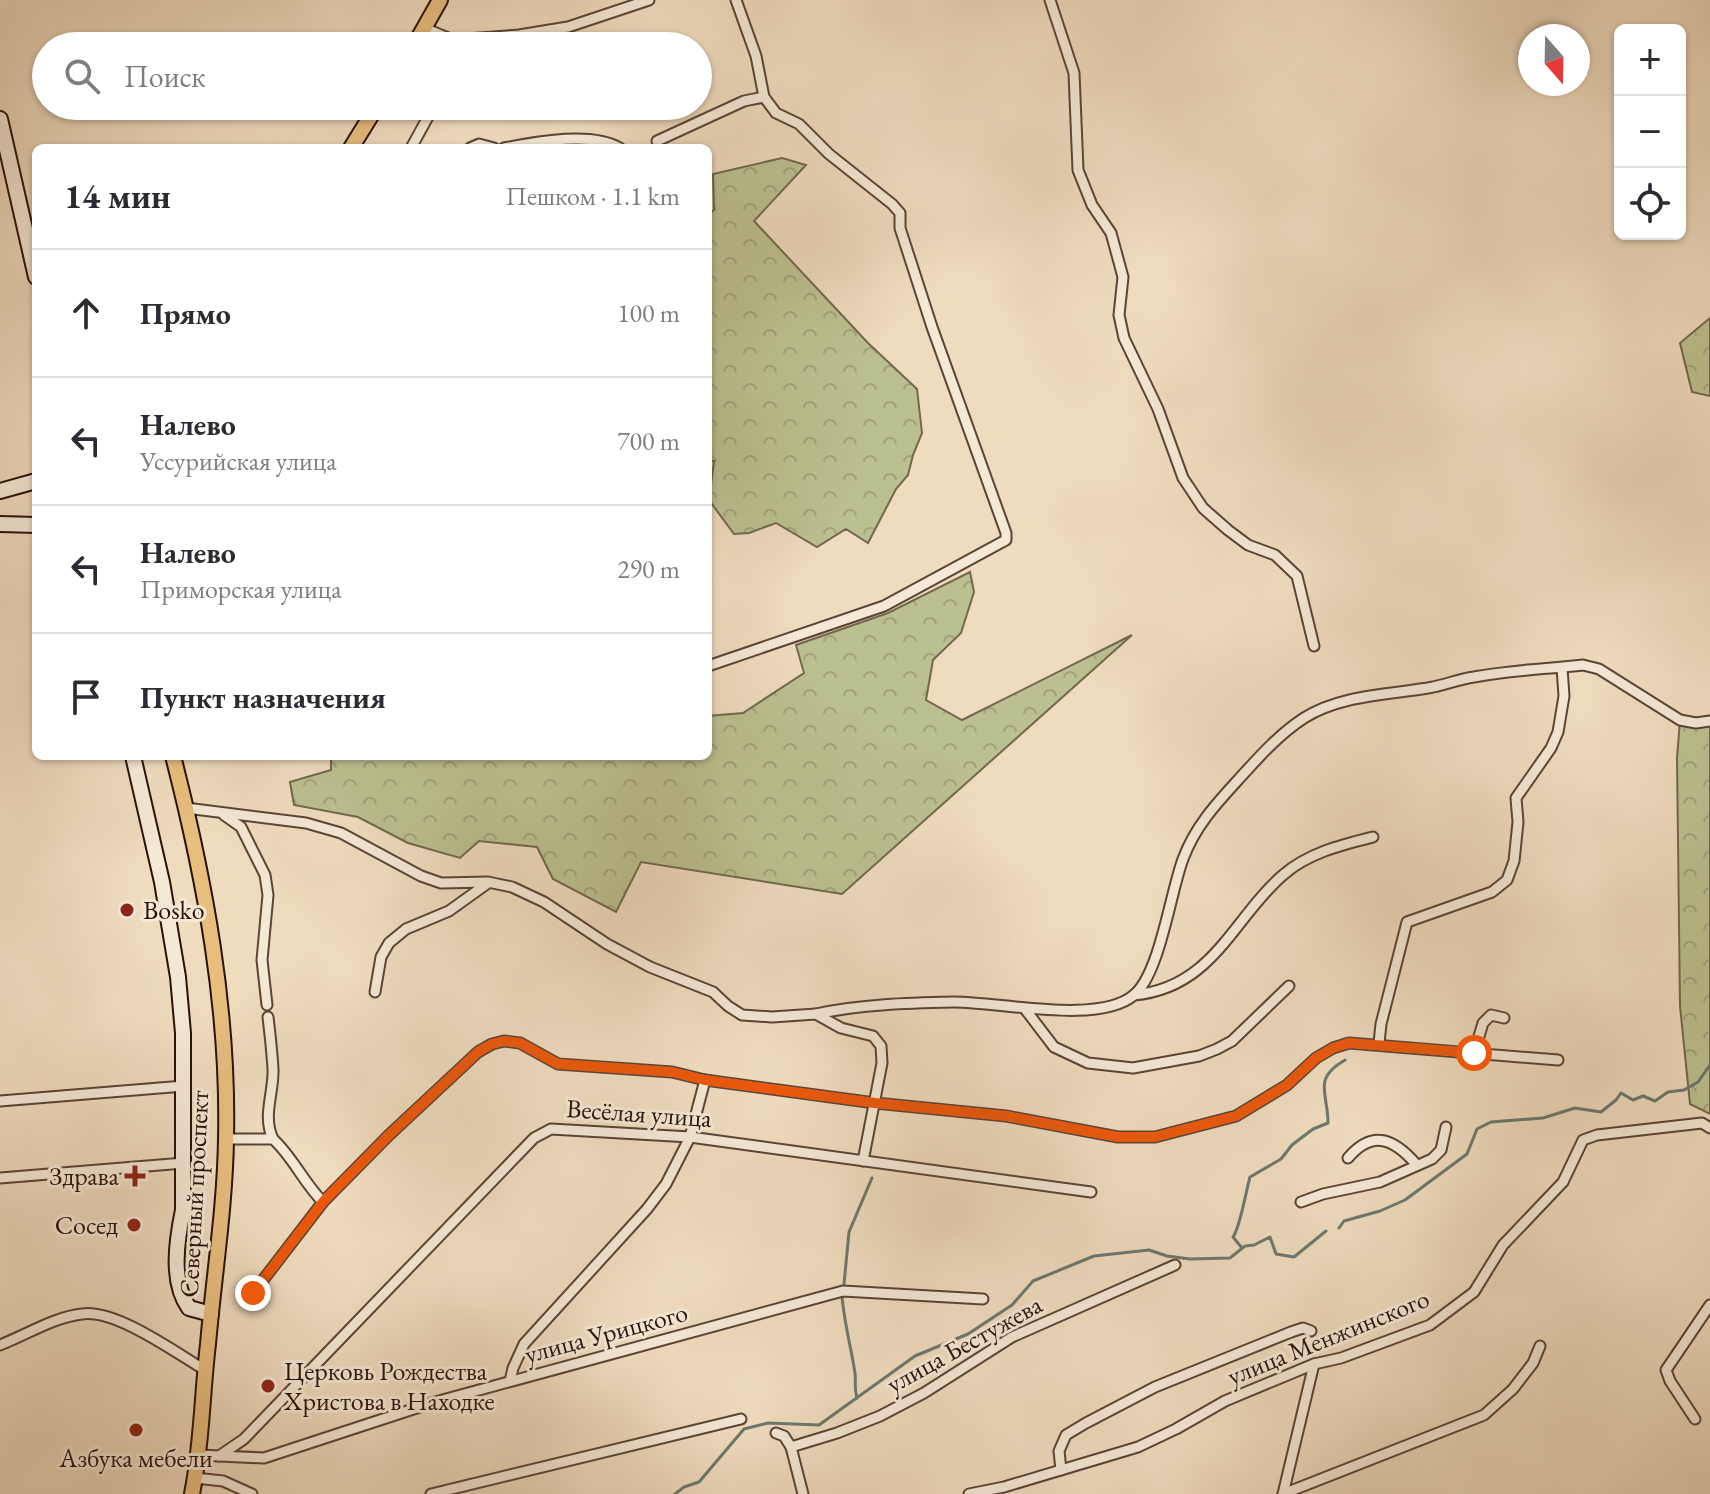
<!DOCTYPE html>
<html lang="ru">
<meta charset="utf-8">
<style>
body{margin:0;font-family:"EB Garamond",serif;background:#f2f2f3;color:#2b2b33}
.controls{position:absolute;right:24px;top:24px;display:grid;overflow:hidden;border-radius:12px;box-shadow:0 2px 6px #0004}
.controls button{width:72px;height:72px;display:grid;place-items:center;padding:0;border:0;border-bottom:2px solid #e1e1e2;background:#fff;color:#2b2b33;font:40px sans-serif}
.compass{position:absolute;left:1518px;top:24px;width:72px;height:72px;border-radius:50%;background:#fff;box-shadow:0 2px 6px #0004;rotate:160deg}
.stop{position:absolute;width:24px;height:24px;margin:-18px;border:6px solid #ea580c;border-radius:50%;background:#fff}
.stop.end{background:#ea580c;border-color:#fff;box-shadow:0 2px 8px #0008}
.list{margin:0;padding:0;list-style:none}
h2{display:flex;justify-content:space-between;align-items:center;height:104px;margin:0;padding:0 32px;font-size:34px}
h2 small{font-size:26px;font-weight:400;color:#7c7c81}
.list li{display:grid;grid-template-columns:52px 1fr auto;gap:24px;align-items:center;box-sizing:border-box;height:128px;padding:0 32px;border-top:2px solid #e1e1e2}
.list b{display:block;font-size:30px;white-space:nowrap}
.list p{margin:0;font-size:26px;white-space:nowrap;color:#7c7c81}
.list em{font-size:26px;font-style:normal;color:#7c7c81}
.icon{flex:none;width:44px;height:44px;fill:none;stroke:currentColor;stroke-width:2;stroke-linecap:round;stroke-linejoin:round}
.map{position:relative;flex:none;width:1710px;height:1494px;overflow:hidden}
.search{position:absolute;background:#fff;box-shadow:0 2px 6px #0004;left:32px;top:32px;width:680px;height:88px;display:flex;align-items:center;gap:20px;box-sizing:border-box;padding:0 28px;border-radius:44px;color:#7c7c81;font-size:30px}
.panel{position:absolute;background:#fff;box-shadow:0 2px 6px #0004;left:32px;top:144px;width:680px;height:616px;border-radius:12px}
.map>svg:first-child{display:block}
.forest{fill:url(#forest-crowns);stroke:#72684c;stroke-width:2}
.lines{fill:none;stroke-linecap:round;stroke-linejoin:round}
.stream{stroke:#6d776d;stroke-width:3}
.street-casing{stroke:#5a4436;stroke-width:13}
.secondary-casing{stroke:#291108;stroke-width:18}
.primary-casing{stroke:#291108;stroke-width:18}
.street{stroke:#f5e8d5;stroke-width:9}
.secondary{stroke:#f5e8d5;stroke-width:14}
.primary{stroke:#e8be7f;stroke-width:14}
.route{stroke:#ea580c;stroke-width:10}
.poi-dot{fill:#8f2418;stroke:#f5e8d5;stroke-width:3}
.labels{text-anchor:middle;stroke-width:6;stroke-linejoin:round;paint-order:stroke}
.poi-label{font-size:26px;fill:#291108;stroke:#f5e8d5;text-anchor:start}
.street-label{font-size:26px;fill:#291108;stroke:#f5e8d5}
</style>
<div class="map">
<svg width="1710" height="1494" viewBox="0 0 1710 1494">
<defs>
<pattern id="forest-crowns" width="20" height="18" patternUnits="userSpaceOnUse" patternTransform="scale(2)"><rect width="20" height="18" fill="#bbc090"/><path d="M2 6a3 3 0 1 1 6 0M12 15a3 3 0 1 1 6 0" fill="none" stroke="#a1a47b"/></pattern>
</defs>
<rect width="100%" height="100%" fill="#efdbbe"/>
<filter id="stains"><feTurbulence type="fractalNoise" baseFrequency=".0025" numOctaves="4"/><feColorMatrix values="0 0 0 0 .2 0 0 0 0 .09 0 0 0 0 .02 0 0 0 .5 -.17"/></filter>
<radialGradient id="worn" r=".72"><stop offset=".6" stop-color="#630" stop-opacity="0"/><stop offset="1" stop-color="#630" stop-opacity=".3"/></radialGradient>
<g class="forest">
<polygon points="782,158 806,165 754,221 868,343 917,389 922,433 913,455 908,475 896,489 868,543 846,529 817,547 776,523 749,533 734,534 709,500 714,461 708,460 708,214 714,210 713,174"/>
<polygon points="1710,318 1710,396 1692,392 1680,343"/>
<polygon points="970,572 974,592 961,633 933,660 926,700 962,720 1132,635 842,894 641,862 616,912 553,879 537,847 479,841 460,858 408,843 358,817 294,805 290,782 331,770 331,756 708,756 708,716 743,713 804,673 796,645 888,613"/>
<polygon points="1680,720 1710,720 1710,1114 1690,1104 1680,1006 1677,758"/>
</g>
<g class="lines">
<g class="stream">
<polyline points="1339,1228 1344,1221 1380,1211 1405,1200 1467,1154 1477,1129 1491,1122 1543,1118 1575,1108 1601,1112 1616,1100 1621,1093 1633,1100 1643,1096 1655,1101 1668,1092 1684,1090 1698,1082 1710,1065"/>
<path d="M 1242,1248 L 1233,1237 C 1240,1228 1246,1191 1250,1177 L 1281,1159 L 1292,1145 L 1313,1129 L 1328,1123 C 1328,1092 1312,1079 1345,1060"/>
<polyline points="844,1284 849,1232 872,1178"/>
<path d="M 842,1296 C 844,1322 851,1347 855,1373 C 856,1382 854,1388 857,1398"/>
<polyline points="675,1494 684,1487 699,1482 744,1429 768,1423 819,1425 915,1356 968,1334 1012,1305 1033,1281 1094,1256 1149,1250 1167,1256 1190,1259 1230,1258 1245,1246 1254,1245 1270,1237 1276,1254 1294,1257 1326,1231"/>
</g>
<defs>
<g id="street">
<polyline points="1050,0 1074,73 1078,170 1092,205 1111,233 1123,277 1119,315 1124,338 1158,409 1183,478 1203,508 1228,530 1248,545 1275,555 1297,576 1314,646"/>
<polyline points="424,28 453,40 519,35 568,27 649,0"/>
<polyline points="657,141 744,101 764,97"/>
<polyline points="411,148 434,106"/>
<polyline points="470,148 479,144 494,148"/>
<path d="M 504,148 C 536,142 591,131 620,148"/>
<polyline points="708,666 884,606 1006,540 1006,533 932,327 900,228 900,213 892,204 829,154 799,124 776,113 764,97 756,56 736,0"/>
<polyline points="186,808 306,823 341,833 421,876 441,883 488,882 512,887 544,902 607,944 650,967 713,992 728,1006 742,1015 772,1017 816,1014 841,1028 873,1036 881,1046 882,1063 863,1161"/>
<polyline points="224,815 241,827 265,875 268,895 262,960 267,1005"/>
<polyline points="375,992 381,957 389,943 406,929 449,911 488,883"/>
<path d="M 1134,995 C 1213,988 1233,918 1283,875 C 1308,853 1341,845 1373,837"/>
<polyline points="1025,1009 1054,1047 1088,1063 1133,1068 1199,1056 1217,1049 1232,1041 1289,986"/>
<path d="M 816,1014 C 861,1004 910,1003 955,1002 C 1000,1002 1099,1025 1134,995 C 1160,973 1170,894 1183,859 C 1195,827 1215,805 1238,780 C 1258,758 1278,735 1304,718 C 1342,694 1391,695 1433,687 C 1447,684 1460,679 1474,677 C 1510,670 1547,669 1583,665 L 1599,669 L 1680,720 L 1696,723 L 1710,721"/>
<path d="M 268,1017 C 270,1034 272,1051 273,1069 C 274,1093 262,1116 273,1139"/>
<polyline points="1379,1043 1381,1024 1407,922 1492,892 1507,880 1514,861 1518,822 1516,798 1551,748 1558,732 1564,696 1562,668"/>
<polyline points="1474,1053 1483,1023 1491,1015 1504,1018"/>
<polyline points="0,1101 184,1086"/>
<path d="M 226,1139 L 273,1139 C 293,1157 303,1182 323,1202"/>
<path d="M 1348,1158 C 1373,1129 1394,1139 1416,1164"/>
<polyline points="0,1178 184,1163"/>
<polyline points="1301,1202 1323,1194 1380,1182 1432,1159 1441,1150 1446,1127"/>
<polyline points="253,1293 323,1202 388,1136 478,1052 492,1044 504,1041 520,1043 558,1064 672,1072 705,1080 875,1103 1006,1116 1118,1137 1155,1137 1236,1116 1287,1085 1316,1058 1333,1048 1349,1043 1558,1060"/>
<path d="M 0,1345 C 26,1335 54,1317 82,1314 C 116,1309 176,1353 205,1370"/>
<polyline points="510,1381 513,1368 524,1344 647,1209 666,1184 690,1137 705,1080"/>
<polyline points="1695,1419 1670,1381 1666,1370 1710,1305"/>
<polyline points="776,1433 784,1436 791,1447 837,1433 880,1416 924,1393 1012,1337 1175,1265"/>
<polyline points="791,1447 803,1494"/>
<polyline points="199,1455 264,1458 435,1402 843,1291 983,1299"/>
<polyline points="219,1456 244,1439 534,1138 551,1129 690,1137 1091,1192"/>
<polyline points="1061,1470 1059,1451 1066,1435 1086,1423 1155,1387 1291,1332 1303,1328 1311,1331"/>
<polyline points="195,1478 223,1481 252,1494"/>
<polyline points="431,1494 741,1419"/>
<polyline points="969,1494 1004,1487 1138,1447 1176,1429 1225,1401 1314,1364 1341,1358 1430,1325 1474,1292 1503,1245 1563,1182 1583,1140 1597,1135 1702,1123 1710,1128"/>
<polyline points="1283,1494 1484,1415 1513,1389 1533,1363 1540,1346"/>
<polyline points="1283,1494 1314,1364"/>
</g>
<g id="secondary">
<polyline points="0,119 36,277"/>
<polyline points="0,491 36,481"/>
<polyline points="0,524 36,525"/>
<path d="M 133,756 L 162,882 L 178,977 L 183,1033 L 183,1210 C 177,1239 170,1282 189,1308 L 211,1314"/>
</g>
<g id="primary">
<polyline points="414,46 440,0"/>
<polyline points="351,148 377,106"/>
<path d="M 173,756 C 205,881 229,1009 226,1139 C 225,1207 214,1275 208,1344 C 202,1394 202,1444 192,1494"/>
</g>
</defs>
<use href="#street" class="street-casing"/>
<use href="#secondary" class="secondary-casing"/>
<use href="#primary" class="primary-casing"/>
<use href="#street" class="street"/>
<use href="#secondary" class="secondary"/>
<use href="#primary" class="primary"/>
</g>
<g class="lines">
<polyline class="route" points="253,1293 323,1202 388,1136 478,1052 492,1044 504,1041 520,1043 558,1064 672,1072 705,1080 875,1103 1006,1116 1118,1137 1155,1137 1236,1116 1287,1085 1316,1058 1333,1048 1349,1043 1474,1053"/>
</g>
<g class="poi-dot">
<circle cx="127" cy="910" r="8"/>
<path d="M131 1164h8v8h8v8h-8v8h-8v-8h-8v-8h8z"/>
<circle cx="134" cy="1225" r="8"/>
<circle cx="268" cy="1386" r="8"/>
<circle cx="136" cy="1430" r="8"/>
</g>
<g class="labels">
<g class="poi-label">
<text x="143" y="919">Bosko</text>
<text x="119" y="1185" text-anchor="end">Здрава</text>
<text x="118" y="1234" text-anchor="end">Сосед</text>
<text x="284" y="1380">Церковь Рождества<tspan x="284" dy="30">Христова в Находке</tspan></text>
<text x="136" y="1467" text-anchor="middle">Азбука мебели</text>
</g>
<g class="street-label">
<text transform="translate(639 1113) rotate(4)" y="9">Весёлая улица</text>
<text transform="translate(194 1194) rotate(-87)" y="9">Северный проспект</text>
<text transform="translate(606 1333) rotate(-15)" y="9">улица Урицкого</text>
<text transform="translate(1328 1337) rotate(-22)" y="9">улица Менжинского</text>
<text transform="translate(964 1344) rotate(-29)" y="9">улица Бестужева</text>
</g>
</g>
<rect width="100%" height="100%" filter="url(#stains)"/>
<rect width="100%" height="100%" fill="url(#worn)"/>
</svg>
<div class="controls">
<button>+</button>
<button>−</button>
<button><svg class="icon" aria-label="locate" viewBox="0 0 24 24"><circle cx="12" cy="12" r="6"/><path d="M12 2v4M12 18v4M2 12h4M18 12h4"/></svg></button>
</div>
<svg class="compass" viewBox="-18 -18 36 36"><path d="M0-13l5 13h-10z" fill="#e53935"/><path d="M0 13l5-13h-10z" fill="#7c7c81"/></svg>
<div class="stop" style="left:1474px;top:1053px"></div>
<div class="stop end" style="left:253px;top:1293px"></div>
<div class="search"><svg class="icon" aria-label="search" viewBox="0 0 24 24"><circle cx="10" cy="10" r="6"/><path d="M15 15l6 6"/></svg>Поиск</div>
<section class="panel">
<h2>14 мин<small>Пешком · 1.1 km</small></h2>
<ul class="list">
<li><svg class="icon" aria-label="ahead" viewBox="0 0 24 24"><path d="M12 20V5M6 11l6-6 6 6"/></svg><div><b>Прямо</b></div><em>100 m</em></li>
<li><svg class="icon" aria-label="left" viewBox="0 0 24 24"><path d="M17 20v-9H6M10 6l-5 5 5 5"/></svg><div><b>Налево</b><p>Уссурийская улица</p></div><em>700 m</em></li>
<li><svg class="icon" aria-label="left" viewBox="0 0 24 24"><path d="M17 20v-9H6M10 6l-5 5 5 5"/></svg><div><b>Налево</b><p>Приморская улица</p></div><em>290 m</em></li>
<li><svg class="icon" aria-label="arrive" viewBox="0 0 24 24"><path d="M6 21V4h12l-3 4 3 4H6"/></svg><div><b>Пункт назначения</b></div></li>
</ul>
</section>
</div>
